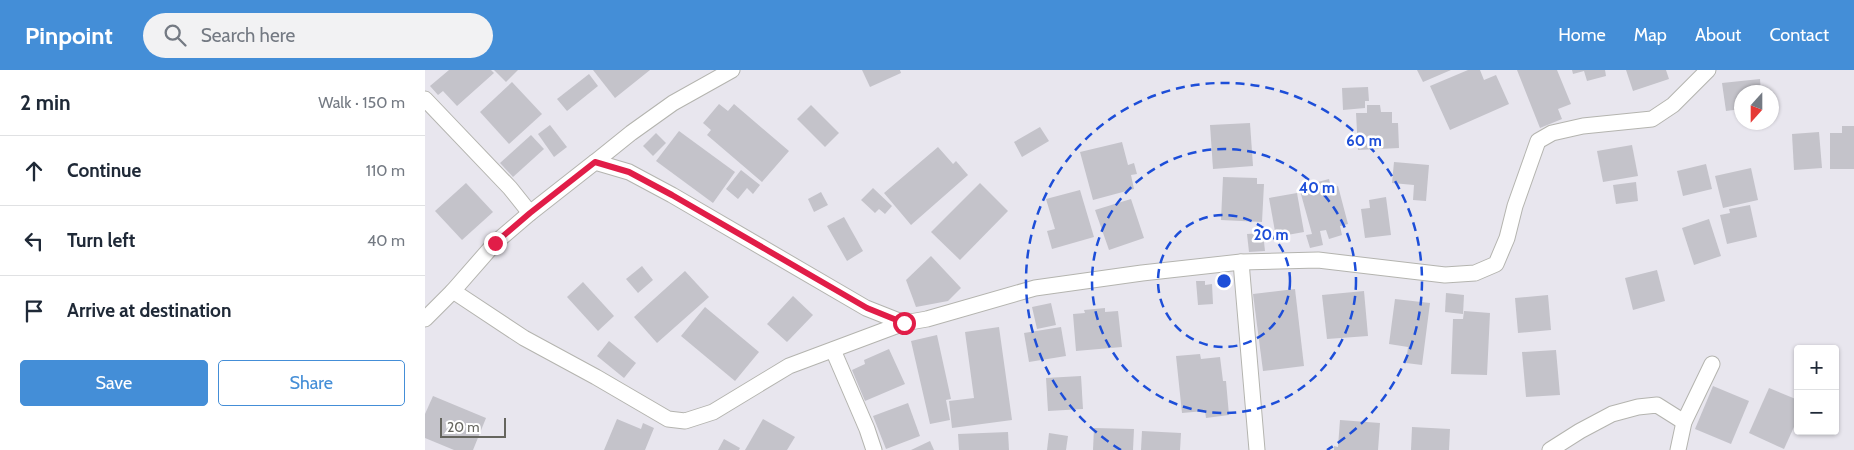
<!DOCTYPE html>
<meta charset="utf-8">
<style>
body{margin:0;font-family:Cabin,sans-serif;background:#f2f2f3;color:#1f2937}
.controls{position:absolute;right:15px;bottom:15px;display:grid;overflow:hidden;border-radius:5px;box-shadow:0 1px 4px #0004}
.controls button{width:45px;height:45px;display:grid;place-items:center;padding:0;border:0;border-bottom:1px solid #e0e1e3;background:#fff;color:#1f2937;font:25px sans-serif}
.compass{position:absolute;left:1309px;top:15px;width:45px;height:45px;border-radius:50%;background:#fff;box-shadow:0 1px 4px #0004;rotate:201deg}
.scale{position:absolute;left:15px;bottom:12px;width:66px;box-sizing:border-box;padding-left:5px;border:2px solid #65655e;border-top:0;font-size:14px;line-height:18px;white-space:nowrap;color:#65655e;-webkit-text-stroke:4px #fff;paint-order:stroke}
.stop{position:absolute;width:15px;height:15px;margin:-11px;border:4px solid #e11d48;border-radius:50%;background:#fff}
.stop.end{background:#e11d48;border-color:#fff;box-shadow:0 1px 5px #0008}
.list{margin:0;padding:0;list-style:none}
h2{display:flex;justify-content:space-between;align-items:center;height:65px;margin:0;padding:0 20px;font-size:21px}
h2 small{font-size:16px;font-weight:400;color:#747a83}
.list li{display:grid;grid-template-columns:32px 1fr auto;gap:15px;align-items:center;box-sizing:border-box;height:70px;padding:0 20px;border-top:1px solid #e0e1e3}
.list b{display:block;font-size:19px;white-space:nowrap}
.list em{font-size:16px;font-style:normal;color:#747a83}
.actions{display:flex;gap:10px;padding:15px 20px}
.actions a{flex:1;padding:11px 0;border:1px solid #448ed7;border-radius:5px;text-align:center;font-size:18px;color:#448ed7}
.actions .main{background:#448ed7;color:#fff}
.icon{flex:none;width:28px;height:28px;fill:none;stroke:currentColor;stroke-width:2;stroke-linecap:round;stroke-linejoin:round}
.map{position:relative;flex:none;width:1429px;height:380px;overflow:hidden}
header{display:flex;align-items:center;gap:30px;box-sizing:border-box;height:70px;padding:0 25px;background:#448ed7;color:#fff}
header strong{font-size:24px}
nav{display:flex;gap:28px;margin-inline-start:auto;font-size:18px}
.search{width:350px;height:45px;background:#f2f2f3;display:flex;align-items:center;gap:12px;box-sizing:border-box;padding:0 18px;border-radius:28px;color:#747a83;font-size:19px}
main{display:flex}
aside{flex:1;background:#fff}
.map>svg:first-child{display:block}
.building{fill:#c4c3ca}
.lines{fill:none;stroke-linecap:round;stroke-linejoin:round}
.minor-casing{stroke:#b4b4af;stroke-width:17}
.minor{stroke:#fff;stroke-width:15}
.route{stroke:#e11d48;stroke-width:6}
.ring{fill:none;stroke:#1d4ed8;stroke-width:2.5;stroke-dasharray:9 6}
.centre{fill:#1d4ed8;stroke:#fff;stroke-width:2.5}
.ring-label{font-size:15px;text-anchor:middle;font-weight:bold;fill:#1d4ed8;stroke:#fff;stroke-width:5;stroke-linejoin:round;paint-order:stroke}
</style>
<header>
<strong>Pinpoint</strong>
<div class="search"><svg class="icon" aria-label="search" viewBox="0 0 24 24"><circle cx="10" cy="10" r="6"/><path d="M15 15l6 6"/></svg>Search here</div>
<nav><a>Home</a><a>Map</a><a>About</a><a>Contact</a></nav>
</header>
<main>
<aside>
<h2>2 min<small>Walk · 150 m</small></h2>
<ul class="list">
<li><svg class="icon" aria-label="ahead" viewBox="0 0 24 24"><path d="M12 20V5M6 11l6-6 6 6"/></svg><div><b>Continue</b></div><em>110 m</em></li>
<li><svg class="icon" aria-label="left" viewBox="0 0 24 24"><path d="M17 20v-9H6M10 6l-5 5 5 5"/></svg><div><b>Turn left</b></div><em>40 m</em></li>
<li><svg class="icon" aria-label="arrive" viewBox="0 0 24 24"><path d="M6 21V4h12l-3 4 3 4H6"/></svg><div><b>Arrive at destination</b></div></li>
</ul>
<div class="actions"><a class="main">Save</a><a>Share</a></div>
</aside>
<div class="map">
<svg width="1429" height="380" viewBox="0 0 1429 380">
<rect width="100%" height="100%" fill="#e8e6ee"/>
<g class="building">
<polygon points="24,0 66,0 69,3 32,36 18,21 13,25 5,16"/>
<polygon points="69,0 93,0 81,12"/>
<polygon points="168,0 225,0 190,28"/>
<polygon points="437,0 475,0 476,3 445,17"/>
<polygon points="992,0 1026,0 998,12"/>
<polygon points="1043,0 1055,0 1059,10 1071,5 1084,34 1025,60 1005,16"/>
<polygon points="1092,0 1132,0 1146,34 1133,39 1137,49 1115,58"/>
<polygon points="1147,0 1180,0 1181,6 1162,11 1159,1 1148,4"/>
<polygon points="1201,0 1241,0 1244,9 1208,21"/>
<polygon points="164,4 173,16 142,41 132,29"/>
<polygon points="1335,9 1336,22 1316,22 1316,39 1301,41 1297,13"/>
<polygon points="87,12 117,44 84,74 55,42"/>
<polygon points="943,17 944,31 940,31 940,38 918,40 917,18"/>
<polygon points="294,34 303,41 309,34 364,81 337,112 282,65 286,60 278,53"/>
<polygon points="386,35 414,63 400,77 372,49"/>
<polygon points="942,35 955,35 956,42 967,42 967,53 973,53 974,78 933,80 931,43 942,43"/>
<polygon points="825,53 828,96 788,99 785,55"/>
<polygon points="125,55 142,77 129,87 113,64"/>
<polygon points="1417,56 1429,56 1429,99 1405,99 1405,63 1417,63"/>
<polygon points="615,57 624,71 597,87 589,72"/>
<polygon points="254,61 310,102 288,133 231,91"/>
<polygon points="1394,62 1397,98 1369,100 1367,64"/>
<polygon points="231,63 241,73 228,86 218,76"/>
<polygon points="106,65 119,79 88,107 75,93"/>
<polygon points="697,72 703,95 709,93 712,104 706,105 709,119 668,130 655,82"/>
<polygon points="1207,75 1213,106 1178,112 1172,81"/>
<polygon points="513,77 528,94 531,91 543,105 486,155 459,123"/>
<polygon points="969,92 1004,95 1001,131 988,130 989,115 967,113"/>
<polygon points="1281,94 1287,119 1258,126 1252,101"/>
<polygon points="1326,98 1333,130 1298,138 1290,106"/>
<polygon points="316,100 335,115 328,124 322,118 313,129 301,119"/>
<polygon points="798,107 832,108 832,114 839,114 837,152 796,150"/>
<polygon points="904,109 906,118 913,116 923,154 915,156 917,165 904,169 901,160 895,161 898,175 885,178 881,165 887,164 874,117"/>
<polygon points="1211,112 1213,131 1191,134 1188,115"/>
<polygon points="41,113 68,142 37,170 10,141"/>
<polygon points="555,113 583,141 535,190 506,162"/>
<polygon points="448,118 467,136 460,144 454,139 450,143 436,130"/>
<polygon points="655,120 669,167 627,179 622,161 630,159 621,129"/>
<polygon points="396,122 403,135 389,142 383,129"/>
<polygon points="872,123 879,162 851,167 844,128"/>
<polygon points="961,127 966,165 940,168 936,139 945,138 944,130"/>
<polygon points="706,129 719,168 684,180 670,140"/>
<polygon points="1325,135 1332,167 1302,174 1295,145 1305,143 1304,139"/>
<polygon points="419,147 438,181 422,191 402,156"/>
<polygon points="1284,149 1296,186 1269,195 1257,158"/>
<polygon points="838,163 840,181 824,182 822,164"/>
<polygon points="506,186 536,218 523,231 491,237 481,210"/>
<polygon points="217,196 228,210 213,223 201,209"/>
<polygon points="1232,200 1240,231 1208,240 1200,208"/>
<polygon points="260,201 284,227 232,273 209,247"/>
<polygon points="771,211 780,211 780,215 787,214 788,234 773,235"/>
<polygon points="158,212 189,246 173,261 142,227"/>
<polygon points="870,219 879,296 838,301 828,224"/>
<polygon points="939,221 943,266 902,269 897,225"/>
<polygon points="1021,223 1039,225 1038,244 1020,242"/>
<polygon points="1123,225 1126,260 1093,263 1090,228"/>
<polygon points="368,226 388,245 362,272 342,254"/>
<polygon points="970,229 1005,233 997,295 981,293 983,277 964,274"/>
<polygon points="626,233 631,255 612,259 607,237"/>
<polygon points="280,237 334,282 310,311 256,266"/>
<polygon points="680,238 680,242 693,241 697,277 651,281 648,244 660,243 659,240"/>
<polygon points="1039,241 1065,243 1062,305 1026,304 1028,249 1038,249"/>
<polygon points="574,257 587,350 527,358 524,331 549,328 540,262"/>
<polygon points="636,257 641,286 604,292 599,263"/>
<polygon points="512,265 526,329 521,330 525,350 505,354 486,271"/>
<polygon points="184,271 211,293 199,308 172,286"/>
<polygon points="464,279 480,314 440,331 427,300 440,294 439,290"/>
<polygon points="1131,280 1135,325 1101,327 1097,282"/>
<polygon points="775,284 776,289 795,287 798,311 801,311 804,345 781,348 780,341 757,343 751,286"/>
<polygon points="656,306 658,339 623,341 621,308"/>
<polygon points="1288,316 1324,331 1306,374 1270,359"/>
<polygon points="1344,318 1373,330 1373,348 1359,379 1324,363"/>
<polygon points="8,326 61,348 48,380 29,380 0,368 0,344"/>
<polygon points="483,333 495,366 461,379 448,346"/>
<polygon points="192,349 216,359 218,353 229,358 220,380 179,380"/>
<polygon points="338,349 370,367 362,380 320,380"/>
<polygon points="915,350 955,353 953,380 909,380 909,376 913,377"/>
<polygon points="987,357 1025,359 1024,380 986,380"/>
<polygon points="669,358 709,359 708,380 668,380"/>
<polygon points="717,361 756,363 755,380 716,380"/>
<polygon points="583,362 584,380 534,380 533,364"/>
<polygon points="624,363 643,366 641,380 622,380"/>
<polygon points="299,369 315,378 314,380 293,380"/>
<polygon points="505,371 509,380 486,380"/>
</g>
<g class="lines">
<defs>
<g id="minor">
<polyline points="0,29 85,118 105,143"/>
<polyline points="170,92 206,63 248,33 307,0"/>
<polyline points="816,192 832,380"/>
<polyline points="28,221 99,268 171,307 243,349 260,351 288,342 364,296 479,253"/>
<polyline points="0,249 28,221 70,173 105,143 170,92 204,102 247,125 441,238 479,253 502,249 610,218 717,203 816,192 893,190 1020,205 1050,203 1071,194 1082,168 1090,136 1113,71 1127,63 1158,56 1227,49 1248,35 1283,0"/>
<polyline points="408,280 442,359 449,380"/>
<polyline points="1125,380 1155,361 1187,344 1213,337 1232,335 1259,352"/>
<polyline points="1253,380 1259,352 1287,294"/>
</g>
</defs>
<use href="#minor" class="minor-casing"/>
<use href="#minor" class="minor"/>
</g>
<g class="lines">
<polyline class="route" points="70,173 105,143 170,92 204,102 247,125 442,238 479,253"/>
</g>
<g class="ring">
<circle cx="799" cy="211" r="66"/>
<circle cx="799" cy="211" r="132"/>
<path d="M696 380A198 198 0 1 1 902 380"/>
</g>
<circle cx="799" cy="211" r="8" class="centre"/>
<g class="ring-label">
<text x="939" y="76">60 m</text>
<text x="892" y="123">40 m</text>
<text x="846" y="170">20 m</text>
</g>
</svg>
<div class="controls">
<button>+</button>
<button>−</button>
</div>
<svg class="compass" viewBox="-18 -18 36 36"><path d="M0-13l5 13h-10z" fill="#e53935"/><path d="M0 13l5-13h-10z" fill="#747a83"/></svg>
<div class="scale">20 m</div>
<div class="stop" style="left:479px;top:253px"></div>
<div class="stop end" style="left:70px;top:173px"></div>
</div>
</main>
